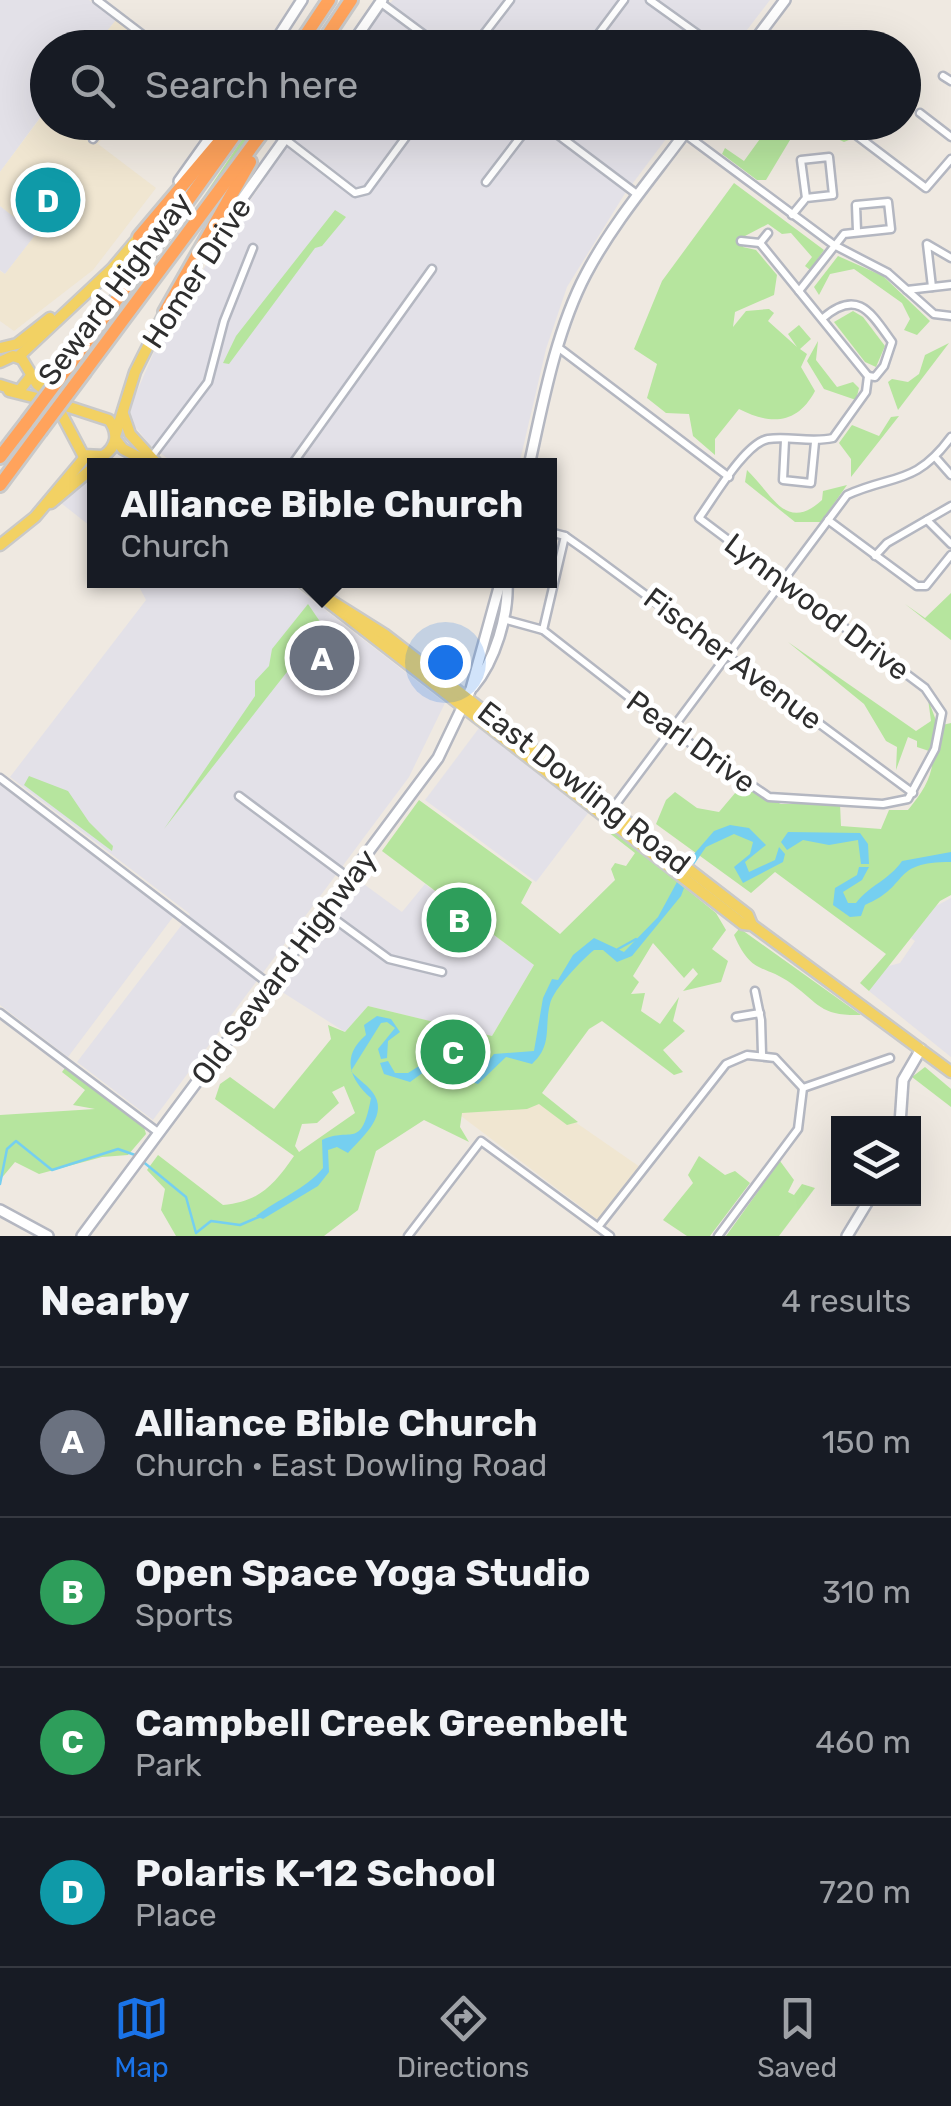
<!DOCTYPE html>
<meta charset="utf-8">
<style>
body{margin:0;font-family:Rubik,sans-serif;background:#242831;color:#f1f3f6}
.controls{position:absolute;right:30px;bottom:30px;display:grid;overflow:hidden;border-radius:0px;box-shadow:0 10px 40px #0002}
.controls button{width:90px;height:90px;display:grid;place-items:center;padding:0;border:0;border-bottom:2px solid #363941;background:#171b24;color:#f1f3f6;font:50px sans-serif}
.you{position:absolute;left:445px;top:662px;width:35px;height:35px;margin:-25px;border:8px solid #fff;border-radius:50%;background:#1a73e8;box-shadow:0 0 0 15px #1a73e833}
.badge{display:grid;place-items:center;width:65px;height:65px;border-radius:50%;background:#1a73e8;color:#fff;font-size:32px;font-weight:700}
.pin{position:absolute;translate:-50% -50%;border:5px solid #fff;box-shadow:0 2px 10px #0006}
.popup{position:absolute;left:87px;top:458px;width:470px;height:130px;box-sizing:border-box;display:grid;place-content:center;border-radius:0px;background:#171b24;filter:drop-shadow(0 2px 8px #0005);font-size:32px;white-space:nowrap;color:#9ea1a6}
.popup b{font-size:38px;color:#f1f3f6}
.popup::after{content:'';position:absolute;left:50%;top:100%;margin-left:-20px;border:20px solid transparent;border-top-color:#171b24}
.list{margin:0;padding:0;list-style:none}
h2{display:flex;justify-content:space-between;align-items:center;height:130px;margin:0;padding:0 40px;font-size:42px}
h2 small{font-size:32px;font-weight:400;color:#9ea1a6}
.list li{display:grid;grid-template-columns:65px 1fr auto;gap:30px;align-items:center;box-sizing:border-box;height:150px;padding:0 40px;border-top:2px solid #363941}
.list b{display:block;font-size:38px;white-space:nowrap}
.list p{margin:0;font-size:32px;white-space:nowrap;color:#9ea1a6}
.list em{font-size:32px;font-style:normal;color:#9ea1a6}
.icon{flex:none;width:55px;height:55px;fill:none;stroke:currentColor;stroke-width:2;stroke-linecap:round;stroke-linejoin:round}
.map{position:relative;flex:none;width:951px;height:1236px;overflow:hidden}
.search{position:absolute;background:#171b24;box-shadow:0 10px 40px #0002;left:30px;right:30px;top:30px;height:110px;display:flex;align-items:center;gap:25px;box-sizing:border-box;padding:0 35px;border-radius:55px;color:#9ea1a6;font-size:38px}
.sheet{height:730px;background:#171b24}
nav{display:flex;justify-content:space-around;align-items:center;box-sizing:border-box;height:140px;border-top:2px solid #363941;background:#171b24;font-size:28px;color:#9ea1a6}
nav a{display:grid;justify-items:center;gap:5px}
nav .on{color:#1a73e8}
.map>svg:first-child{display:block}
.industrial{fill:#e3e1e8}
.education{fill:#f0e6d1}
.green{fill:#b6e59e;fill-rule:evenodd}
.water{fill:#75cff0}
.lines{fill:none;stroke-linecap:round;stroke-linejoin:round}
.stream{stroke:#75cff0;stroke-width:2.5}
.minor-casing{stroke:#b4b7c1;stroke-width:11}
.tertiary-casing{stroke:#b4b7c1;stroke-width:14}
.secondary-casing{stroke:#b4b7c1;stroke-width:14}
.primary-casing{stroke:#c9c9c9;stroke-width:15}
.motorway-casing{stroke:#c9c9c9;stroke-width:18}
.minor{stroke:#fff;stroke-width:6}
.tertiary{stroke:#fff;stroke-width:9}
.secondary{stroke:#fff;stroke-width:9}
.primary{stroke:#f2d163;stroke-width:10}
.motorway{stroke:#ffa35c;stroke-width:12}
.motorway-bridge-casing{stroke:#c9c9c9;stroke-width:18;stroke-linecap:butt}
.motorway-bridge{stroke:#ffa35c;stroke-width:12}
.labels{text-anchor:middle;stroke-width:10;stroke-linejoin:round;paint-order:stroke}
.street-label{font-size:30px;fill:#2e2e2e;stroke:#fff}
</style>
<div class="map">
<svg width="951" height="1236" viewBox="0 0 951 1236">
<rect width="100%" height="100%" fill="#efe9e1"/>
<g class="industrial">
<polygon points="0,0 89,0 116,20 94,47 48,48 47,108 0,172"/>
<polygon points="393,0 770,0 734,47 357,48 376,17"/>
<polygon points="303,123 678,123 624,195 567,287 546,349 519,465 176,465 150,445 133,424 129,410 166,324"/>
<polygon points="0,206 36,234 5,274 0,270"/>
<polygon points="94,476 94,529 61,503"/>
<polygon points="136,581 288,581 445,703 409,777 153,1120 77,1062 190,914 10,777 146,600"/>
<polygon points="479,728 589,812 536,882 425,800"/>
<polygon points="0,785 173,917 68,1057 0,1005"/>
<polygon points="361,882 402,912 425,884 534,965 492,1036 368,1006 345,1032 279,990"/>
<polygon points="951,898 951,1057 869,991 885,967 900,963 915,941 911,938 936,906"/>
</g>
<g class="education">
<polygon points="116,20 152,47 94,47"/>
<polygon points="47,109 48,122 113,123 98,144 156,188 93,270 14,331 0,321 0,271 5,274 36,234 0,206 0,172"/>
<polygon points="539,1097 640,1167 602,1218 597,1219 461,1116 462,1110"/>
</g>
<g class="green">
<polygon points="788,122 828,123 849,140 844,142 815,128 796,130 766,180 757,180 722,154 725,148 744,161 767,129"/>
<polygon points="253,123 261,123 184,226"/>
<path d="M 734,183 L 824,250 L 810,270 L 805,266 L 812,257 L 791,233 L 782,234 L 768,224 L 745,236 L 743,247 L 756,250 L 777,275 L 774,295 L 735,312 L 733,327 L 746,311 L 769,309 L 774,313 L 768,321 L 797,347 L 788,334 L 799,325 L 811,339 L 800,349 L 807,354 L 801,367 L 815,391 C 797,425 770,425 739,409 L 715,439 L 715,455 L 693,436 L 689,414 L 666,413 L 647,398 L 657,364 L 634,349 L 662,281 Z"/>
<polygon points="335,210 346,217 322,246 315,248 229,364 223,363 236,336"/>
<polygon points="838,256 883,276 930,321 917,335 904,330 910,319 902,303 854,269 830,274 819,295 814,287"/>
<polygon points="853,311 863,317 885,346 876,367 865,362 834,322"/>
<polygon points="818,341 816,360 837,387 853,382 859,388 856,400 824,389 807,361"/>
<polygon points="949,343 898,410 888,382 892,379 908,382 919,374 925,355"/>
<polygon points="899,416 851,477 851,459 839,443 852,425 879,436 891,417"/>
<path d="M 747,470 C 773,495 786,533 822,500 L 823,491 L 847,485 L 821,522 L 795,522 L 745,482 Z"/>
<polygon points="951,593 951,640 905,604 925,618"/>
<polygon points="308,604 323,626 164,829 255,696 255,681 269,666 272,649"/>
<path d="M 788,642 L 916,731 L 931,721 L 928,699 L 938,726 L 951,723 L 951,895 L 940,901 L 869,991 L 860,983 L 886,954 L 775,872 L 751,893 L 656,824 L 666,800 L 675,792 L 697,808 L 719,812 L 741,786 L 781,804 L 840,804 L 841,826 L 881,829 L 889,810 L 908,810 C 925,789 936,772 932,745 L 929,751 L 917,747 L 917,741 L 908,737 L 896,770 L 897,747 L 886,741 L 864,704 Z"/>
<polygon points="29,776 68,791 89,822 113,846 112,851 24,785"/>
<path d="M 419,800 L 532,882 L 521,903 L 560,934 L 615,880 L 611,869 L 615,863 L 626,866 L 635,853 L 608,832 L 611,828 L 716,913 L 726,930 L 712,949 L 728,961 L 721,982 L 683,991 L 698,974 L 693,968 L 684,978 L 653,943 L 633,976 L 639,982 L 631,994 L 645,993 L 641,1011 L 660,1024 L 679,997 L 673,1021 L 685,1031 L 663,1050 L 683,1072 L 674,1075 L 602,1021 L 589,1029 L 542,1093 L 578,1122 L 567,1125 L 539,1104 L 527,1109 L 462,1113 L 460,1127 L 469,1142 L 424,1120 L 376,1151 L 358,1210 L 324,1236 L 176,1236 L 161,1210 L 165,1189 L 147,1170 L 158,1155 L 223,1205 C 259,1202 274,1185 294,1156 L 215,1099 L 220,1084 L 230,1077 L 274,1109 L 331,1039 L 328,1025 L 345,1032 L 368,1006 L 492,1036 L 534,965 L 382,851 ZM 344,1086 L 355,1113 L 299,1152 L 295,1146 L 302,1124 L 317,1123 L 339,1103 L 332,1092 Z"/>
<path d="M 739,929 L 742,930 L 861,1015 C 821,1016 820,1005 792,984 C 763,963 752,976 734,935 Z"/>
<polygon points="925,1067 951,1089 951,1107 912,1077"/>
<polygon points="65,1068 144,1127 146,1134 128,1155 102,1157 39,1174 15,1162 0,1180 0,1115 95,1109 73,1105 85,1090 62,1072"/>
<polygon points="699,1156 725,1175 735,1171 750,1183 710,1236 687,1236 663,1220 693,1183 688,1175"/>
<polygon points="780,1161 794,1180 788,1192 794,1195 802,1184 815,1188 779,1236 726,1236"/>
</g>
<g class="water">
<polygon points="730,825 749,828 766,845 745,862 749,872 775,860 779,847 785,854 783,862 743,883 734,867 750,854 753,842 734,834 706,847 693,866 688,861 714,831"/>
<polygon points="788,832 860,833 868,844 869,864 861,864 858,840 829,845 803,840 787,850 781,842"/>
<path d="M 951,852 L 951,862 C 889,862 912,885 865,905 L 861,916 L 850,917 L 833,905 L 835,888 L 857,875 L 859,867 L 869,867 L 862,880 L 843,892 L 848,903 L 856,903 C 870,885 889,880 902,861 Z"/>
<path d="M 677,882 L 684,888 L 681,896 L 632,956 L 617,962 L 603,950 L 594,950 C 584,958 553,989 550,1004 C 544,1027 553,1045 532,1064 L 506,1057 L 478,1084 L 465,1080 L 463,1069 L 451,1061 L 435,1064 L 410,1082 L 384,1074 L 380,1063 L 388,1061 L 395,1073 L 408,1073 L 443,1051 L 465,1057 L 467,1070 L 476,1076 L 494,1054 L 534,1051 L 543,998 L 552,979 L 558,980 L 573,955 L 594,938 L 624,952 L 658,917 Z"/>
<path d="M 377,1016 L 391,1019 L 400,1032 L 388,1041 L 387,1058 L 381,1059 L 378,1049 L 395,1028 L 387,1022 L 381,1023 L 351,1071 C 358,1080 370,1086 375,1096 C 387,1118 360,1139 348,1153 L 337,1147 L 328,1150 L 329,1172 L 318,1186 L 263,1219 L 256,1216 C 278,1199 306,1189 323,1168 L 322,1140 C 352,1126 361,1151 371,1098 C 349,1079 341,1056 366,1035 L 364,1025 Z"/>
</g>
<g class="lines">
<g class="stream">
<polyline points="618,949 636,939"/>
<polyline points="141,1160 186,1197 196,1233 211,1221 240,1225 261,1216"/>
<polyline points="0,1184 7,1149 16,1141 52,1170 118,1149 135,1155"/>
</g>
<defs>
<g id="minor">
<polyline points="97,0 160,48"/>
<polyline points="650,0 717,48"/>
<polyline points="380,2 442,48"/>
<polyline points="473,48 510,0"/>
<polyline points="588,48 624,0"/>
<polyline points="943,76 951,81"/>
<polyline points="920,113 951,137"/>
<polyline points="541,122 638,195"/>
<polyline points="839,122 926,188 951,159"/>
<polyline points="685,134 834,245 888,273 934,314 951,316"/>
<polyline points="93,139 106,122"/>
<polyline points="285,139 355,193 367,190 417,122"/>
<polyline points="486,182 532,122"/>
<polyline points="792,215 806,198 833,195 829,157 801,160 806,198"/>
<polyline points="741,241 760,243"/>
<polyline points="760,243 768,233"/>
<polyline points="932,287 927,244 951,258"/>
<polyline points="907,290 951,285"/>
<polyline points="799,291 844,234 891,229 888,202 856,205 857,231"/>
<path d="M 823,318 C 858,288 871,313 892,342 L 884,366 L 875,377 L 868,376"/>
<polyline points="559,348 729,477"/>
<polyline points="785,440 783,480 811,483 815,442"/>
<polyline points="152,456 208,382 224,321 253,248"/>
<polyline points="936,458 951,475"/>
<polyline points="291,466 432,269"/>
<polyline points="828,520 917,586 926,586 951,555"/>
<polyline points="927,520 951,544"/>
<polyline points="550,532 565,536 589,553 913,793"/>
<polyline points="875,556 887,543 951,506"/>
<path d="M 503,619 L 543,630 L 671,730 L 769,797 L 883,804 L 908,799 L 935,749 L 942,713 L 925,688 L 699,518 C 713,499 745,443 768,439 C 790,436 811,443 833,438 L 866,392 L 868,376 L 760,243"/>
<polyline points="543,630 565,536"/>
<polyline points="0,778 269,984"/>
<polyline points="239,796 349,878"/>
<path d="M 610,812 L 847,495 C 893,474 915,486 951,437"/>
<polyline points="325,912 389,959 442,972"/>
<polyline points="755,991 761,1020 762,1054"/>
<polyline points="0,1013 159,1133"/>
<polyline points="736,1017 760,1013"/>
<polyline points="803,1088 890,1058"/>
<polyline points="598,1227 726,1064 747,1055 775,1058 803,1088"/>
<polyline points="408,1236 481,1141 610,1236"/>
<polyline points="718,1236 798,1129 803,1088"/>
</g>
<g id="tertiary">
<polyline points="271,48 302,0"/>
<polyline points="349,48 382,0"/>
<polyline points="179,181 221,122"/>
<polyline points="205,251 297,122"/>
<polyline points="900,1124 903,1080 921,1049"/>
<polyline points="847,1236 870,1198"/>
</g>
<g id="secondary">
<polyline points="749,48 785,0"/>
<path d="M 529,466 C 543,402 556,331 586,274 C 615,219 657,172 693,122"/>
<path d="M 473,687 C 495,661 509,615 507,580"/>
<polyline points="0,1210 48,1236"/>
<polyline points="82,1236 438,758 471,689 501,580"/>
</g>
<g id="primary">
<polyline points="1,348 17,344 50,318"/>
<polyline points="18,357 112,269 139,237"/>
<path d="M 0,362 L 13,356 L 22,359 L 37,384 L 63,405 L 109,420 C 119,433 117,447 103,456 L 83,455 L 62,415 L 37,398 L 9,391"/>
<polyline points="0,385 19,391 31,376"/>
<polyline points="123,414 130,434 159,466"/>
<polyline points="116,433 135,372 165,312"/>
<polyline points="116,440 123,449 155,466"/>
<polyline points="51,503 95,466"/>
<polyline points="0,545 35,517 86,456"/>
<polyline points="300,580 743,924 752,925 951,1072"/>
<polyline points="314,590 384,634 748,915 752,925"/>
</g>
<g id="motorway">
<polyline points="297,48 329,0"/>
<polyline points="319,48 351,0"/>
<polyline points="139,237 231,128"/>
<polyline points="165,312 250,162"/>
<polyline points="71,363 244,122"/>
<polyline points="85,371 270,122"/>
<polyline points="0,457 27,422"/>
<polyline points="0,485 40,431"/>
</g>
</defs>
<use href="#minor" class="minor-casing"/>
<use href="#tertiary" class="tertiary-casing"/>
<use href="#secondary" class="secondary-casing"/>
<use href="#primary" class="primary-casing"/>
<use href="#motorway" class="motorway-casing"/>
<use href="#minor" class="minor"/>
<use href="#tertiary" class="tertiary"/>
<use href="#secondary" class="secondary"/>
<use href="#primary" class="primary"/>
<use href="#motorway" class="motorway"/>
<defs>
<g id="motorway-bridge">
<polyline points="27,422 71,363"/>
<polyline points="40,431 85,371"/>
</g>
</defs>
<use href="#motorway-bridge" class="motorway-bridge-casing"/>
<use href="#motorway-bridge" class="motorway-bridge"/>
</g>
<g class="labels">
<g class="street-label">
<text transform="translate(197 273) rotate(-57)" y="10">Homer Drive</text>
<text transform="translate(115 289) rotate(-53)" y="10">Seward Highway</text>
<text transform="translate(817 607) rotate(37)" y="10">Lynnwood Drive</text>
<text transform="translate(733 659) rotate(37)" y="10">Fischer Avenue</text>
<text transform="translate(691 742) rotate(36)" y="10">Pearl Drive</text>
<text transform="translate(584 788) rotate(38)" y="10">East Dowling Road</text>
<text transform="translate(284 967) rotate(-53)" y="10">Old Seward Highway</text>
</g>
</g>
</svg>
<div class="controls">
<button><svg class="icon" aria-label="layers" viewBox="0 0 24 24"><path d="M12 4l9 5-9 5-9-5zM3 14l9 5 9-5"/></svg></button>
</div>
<div class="you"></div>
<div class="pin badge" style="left:322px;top:658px;background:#6b7280">A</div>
<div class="popup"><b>Alliance Bible Church</b>Church</div>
<div class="pin badge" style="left:459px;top:920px;background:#2e9e5b">B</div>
<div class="pin badge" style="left:453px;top:1052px;background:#2e9e5b">C</div>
<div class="pin badge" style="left:48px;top:200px;background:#0f9aa8">D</div>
<div class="search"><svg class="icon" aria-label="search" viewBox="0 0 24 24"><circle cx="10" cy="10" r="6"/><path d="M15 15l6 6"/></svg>Search here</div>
</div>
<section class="sheet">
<h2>Nearby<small>4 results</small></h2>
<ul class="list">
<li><span class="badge" style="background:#6b7280">A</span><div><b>Alliance Bible Church</b><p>Church · East Dowling Road</p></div><em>150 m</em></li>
<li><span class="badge" style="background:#2e9e5b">B</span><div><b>Open Space Yoga Studio</b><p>Sports</p></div><em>310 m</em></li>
<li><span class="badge" style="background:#2e9e5b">C</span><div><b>Campbell Creek Greenbelt</b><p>Park</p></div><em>460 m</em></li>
<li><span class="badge" style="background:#0f9aa8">D</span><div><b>Polaris K-12 School</b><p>Place</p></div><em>720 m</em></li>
</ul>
</section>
<nav>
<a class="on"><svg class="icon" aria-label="map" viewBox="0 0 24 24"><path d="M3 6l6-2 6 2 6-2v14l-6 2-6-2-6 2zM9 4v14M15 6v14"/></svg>Map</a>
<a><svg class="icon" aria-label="directions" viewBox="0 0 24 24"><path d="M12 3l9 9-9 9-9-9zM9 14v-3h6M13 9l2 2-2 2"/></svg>Directions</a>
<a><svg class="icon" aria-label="saved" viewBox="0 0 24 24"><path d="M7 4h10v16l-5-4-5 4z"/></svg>Saved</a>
</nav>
